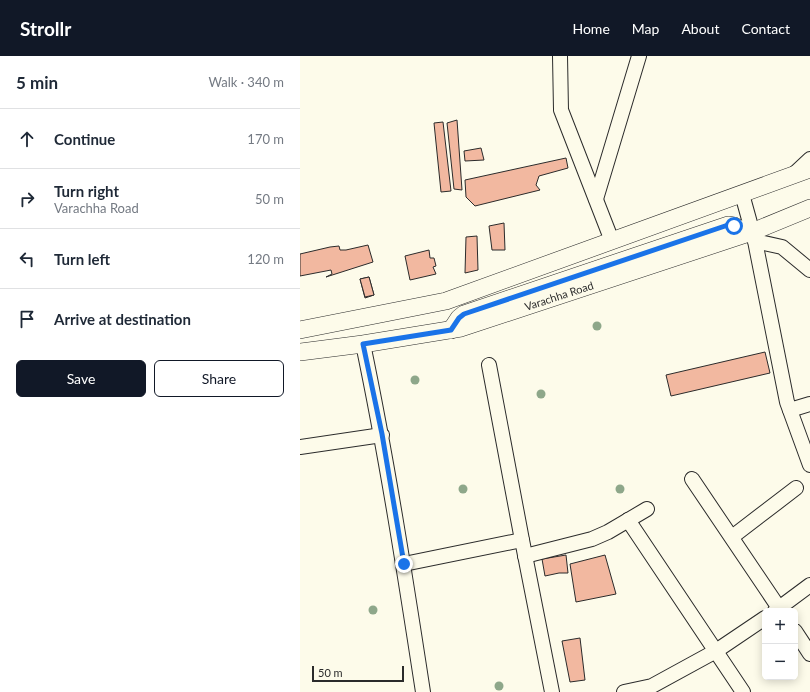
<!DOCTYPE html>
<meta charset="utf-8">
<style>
body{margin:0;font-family:Lato,sans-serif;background:#f6f6f7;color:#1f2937}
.controls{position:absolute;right:12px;bottom:12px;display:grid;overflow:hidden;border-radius:6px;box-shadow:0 2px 10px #0003}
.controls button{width:36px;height:36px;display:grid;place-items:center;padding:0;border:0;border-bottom:1px solid #e0e1e3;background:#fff;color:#1f2937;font:20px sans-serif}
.scale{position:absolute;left:12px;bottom:10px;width:92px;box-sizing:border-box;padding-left:4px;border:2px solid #2b2b2b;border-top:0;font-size:11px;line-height:14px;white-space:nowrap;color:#2b2b2b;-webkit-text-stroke:3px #fdfbea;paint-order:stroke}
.stop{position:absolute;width:12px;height:12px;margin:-9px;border:3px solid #1a73e8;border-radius:50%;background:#fff}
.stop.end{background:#1a73e8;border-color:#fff;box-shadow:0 1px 4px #0008}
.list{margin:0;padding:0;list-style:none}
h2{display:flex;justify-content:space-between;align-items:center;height:52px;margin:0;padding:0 16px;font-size:17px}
h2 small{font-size:13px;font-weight:400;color:#747a83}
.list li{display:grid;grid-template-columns:26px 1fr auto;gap:12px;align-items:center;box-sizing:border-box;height:60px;padding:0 16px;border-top:1px solid #e0e1e3}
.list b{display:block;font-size:15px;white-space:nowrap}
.list p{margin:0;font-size:13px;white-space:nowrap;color:#747a83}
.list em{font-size:13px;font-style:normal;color:#747a83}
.actions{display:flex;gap:8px;padding:12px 16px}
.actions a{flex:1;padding:9px 0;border:1px solid #111827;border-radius:6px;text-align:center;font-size:14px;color:#111827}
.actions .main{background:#111827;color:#fff}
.icon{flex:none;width:22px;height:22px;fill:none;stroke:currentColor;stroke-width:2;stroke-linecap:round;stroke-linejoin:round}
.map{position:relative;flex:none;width:510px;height:636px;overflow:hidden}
header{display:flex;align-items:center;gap:24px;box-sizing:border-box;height:56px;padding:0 20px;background:#111827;color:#fff}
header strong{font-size:19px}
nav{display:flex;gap:22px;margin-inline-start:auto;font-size:14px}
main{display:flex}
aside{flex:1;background:#fff}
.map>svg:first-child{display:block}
.building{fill:#f2b8a0;stroke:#2b2b2b}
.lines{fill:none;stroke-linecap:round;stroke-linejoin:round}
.minor-casing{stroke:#2b2b2b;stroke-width:16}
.major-casing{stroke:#2b2b2b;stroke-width:18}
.minor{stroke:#fdfbea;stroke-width:14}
.major{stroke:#fdfbea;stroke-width:17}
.tree{fill:#8ea78a}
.route{stroke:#1a73e8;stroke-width:5}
.labels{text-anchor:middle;stroke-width:3;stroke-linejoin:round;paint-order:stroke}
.street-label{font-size:11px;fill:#2b2b2b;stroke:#fdfbea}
</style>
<header>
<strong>Strollr</strong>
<nav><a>Home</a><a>Map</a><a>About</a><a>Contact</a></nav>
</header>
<main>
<aside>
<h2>5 min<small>Walk · 340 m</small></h2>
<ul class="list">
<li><svg class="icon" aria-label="ahead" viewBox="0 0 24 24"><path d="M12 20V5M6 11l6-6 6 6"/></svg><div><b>Continue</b></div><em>170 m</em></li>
<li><svg class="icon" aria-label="right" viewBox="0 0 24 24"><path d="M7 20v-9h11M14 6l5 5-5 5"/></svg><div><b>Turn right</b><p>Varachha Road</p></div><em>50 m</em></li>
<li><svg class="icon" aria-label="left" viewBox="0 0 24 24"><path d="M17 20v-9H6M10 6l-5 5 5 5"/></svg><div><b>Turn left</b></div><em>120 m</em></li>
<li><svg class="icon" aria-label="arrive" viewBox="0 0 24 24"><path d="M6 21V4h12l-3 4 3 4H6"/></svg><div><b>Arrive at destination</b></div></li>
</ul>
<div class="actions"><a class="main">Save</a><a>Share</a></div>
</aside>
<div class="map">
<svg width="510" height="636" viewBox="0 0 510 636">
<rect width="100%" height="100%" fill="#fdfbea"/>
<g class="building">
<polygon points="157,64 162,134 154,133 147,67"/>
<polygon points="143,66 151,135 141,136 134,67"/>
<polygon points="181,92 184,104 165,105 164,95"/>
<polygon points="266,102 268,112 239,120 236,129 240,134 175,150 166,141 165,124"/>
<polygon points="204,167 205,194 192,194 189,170"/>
<polygon points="177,180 178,214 165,217 166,181"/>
<polygon points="68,189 73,206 26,221 32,218 31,214 0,220 0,198 30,191 39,190 40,194 46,194"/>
<polygon points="129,194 130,202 134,202 136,210 133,211 136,218 110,224 105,200"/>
<polygon points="69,221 74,239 65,242 60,223"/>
<polygon points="69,221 74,239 65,241 60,223"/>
<polygon points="465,296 470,317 371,340 366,319"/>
<polygon points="266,499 268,517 259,517 245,520 242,503"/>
<polygon points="305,499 316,538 276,546 270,508"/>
<polygon points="280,582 285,624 270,626 262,585"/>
</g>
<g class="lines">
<defs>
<g id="minor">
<polyline points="260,0 261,54 312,185"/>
<polyline points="494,118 510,103"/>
<polyline points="442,138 455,185 487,346 510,409"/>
<polyline points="296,143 339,0"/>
<polyline points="455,185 482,191 510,214"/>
<path d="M 63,288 C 87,403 105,519 123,636"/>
<polyline points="189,309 222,484 252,636"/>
<polyline points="490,354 510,348"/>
<polyline points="0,391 82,379"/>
<polyline points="392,423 481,555"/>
<polyline points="328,464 443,636"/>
<polyline points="432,481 496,432"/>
<polyline points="225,500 292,483 308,476 347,453"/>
<polyline points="104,508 222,484"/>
<polyline points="475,555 510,529"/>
<polyline points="495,575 510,598"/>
<polyline points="324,636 352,630 416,595 465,562"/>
</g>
<g id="major">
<polyline points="0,274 146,245 510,113"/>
<polyline points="151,274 159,262 164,258 428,169 434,170 447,177"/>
<polyline points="0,296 63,288 161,272 452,176 510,152"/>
</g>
</defs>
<use href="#minor" class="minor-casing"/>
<use href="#major" class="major-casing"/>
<use href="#minor" class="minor"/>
<use href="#major" class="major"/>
</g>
<g class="tree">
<circle cx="297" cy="270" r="4.5"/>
<circle cx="115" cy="324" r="4.5"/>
<circle cx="241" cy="338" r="4.5"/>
<circle cx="163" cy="433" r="4.5"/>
<circle cx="320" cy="433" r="4.5"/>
<circle cx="73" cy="554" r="4.5"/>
<circle cx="199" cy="630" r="4.5"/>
</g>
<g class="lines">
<polyline class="route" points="104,508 82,378 63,288 151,274 159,262 164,258 428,169 434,170"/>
</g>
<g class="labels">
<g class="street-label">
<text transform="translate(259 240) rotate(-18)" y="4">Varachha Road</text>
</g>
</g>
</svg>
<div class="controls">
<button>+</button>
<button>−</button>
</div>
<div class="scale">50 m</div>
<div class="stop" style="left:434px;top:170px"></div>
<div class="stop end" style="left:104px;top:508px"></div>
</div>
</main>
